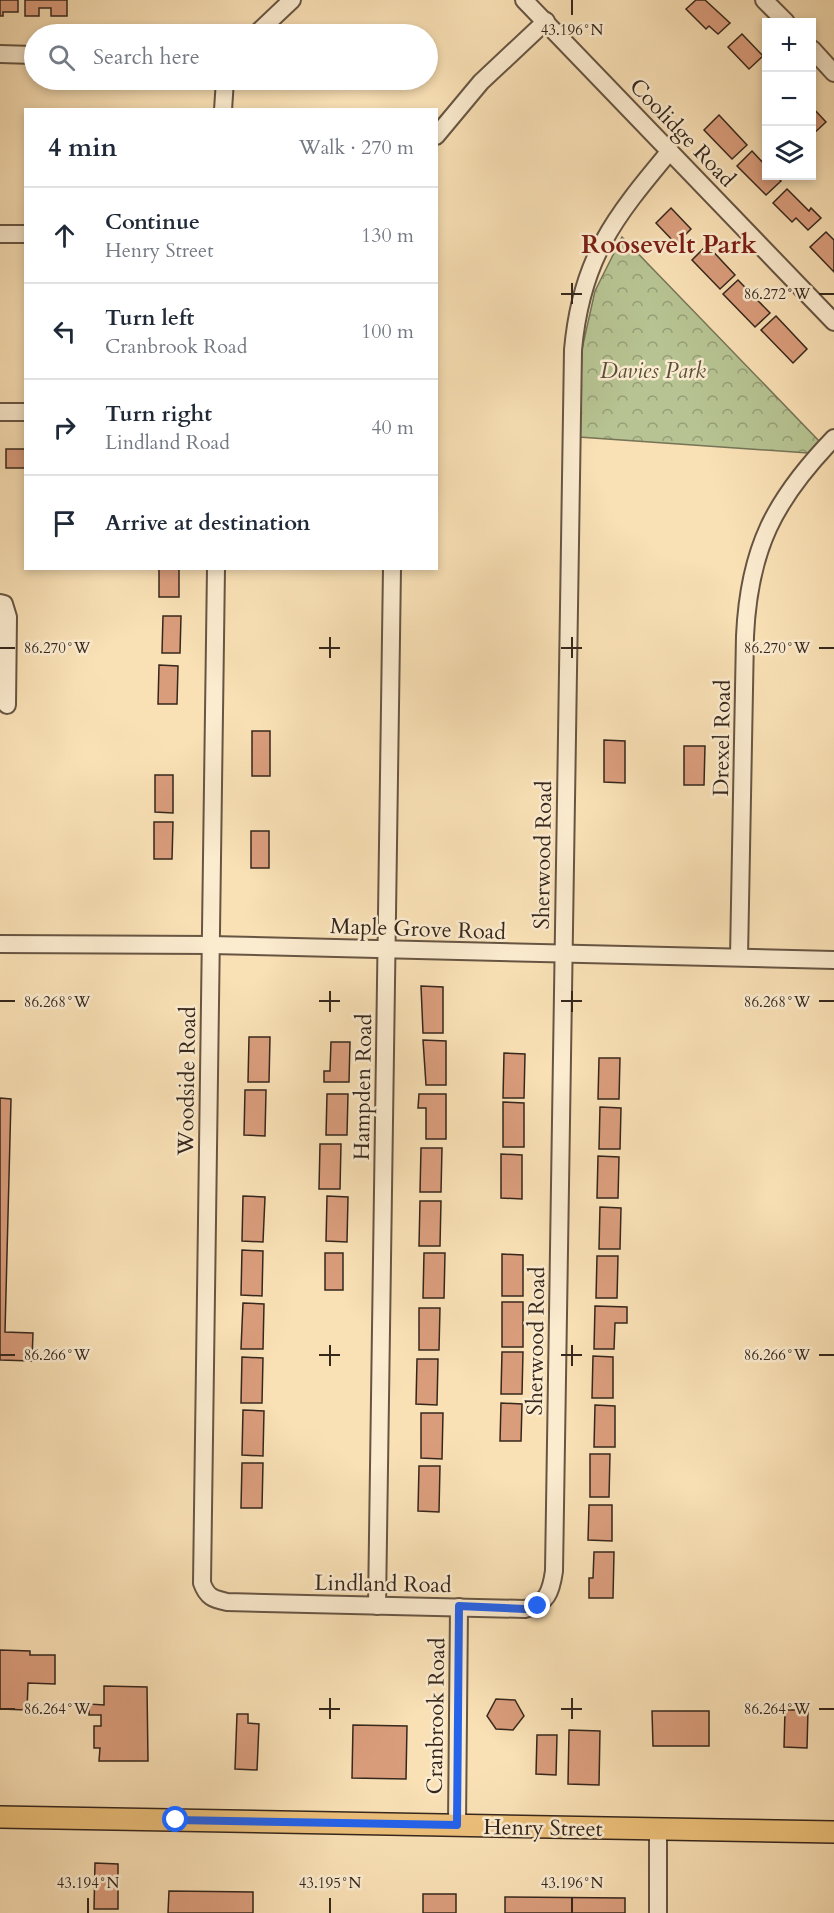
<!DOCTYPE html>
<meta charset="utf-8">
<style>
body{margin:0;font-family:Cardo,serif;background:#f2f2f3;color:#1f2937}
.controls{position:absolute;right:18px;top:18px;display:grid;overflow:hidden;border-radius:0px;box-shadow:0 3px 9px #0003}
.controls button{width:54px;height:54px;display:grid;place-items:center;padding:0;border:0;border-bottom:2px solid #e0e1e3;background:#fff;color:#1f2937;font:30px sans-serif}
.stop{position:absolute;width:18px;height:18px;margin:-14px;border:4px solid #2563eb;border-radius:50%;background:#fff}
.stop.end{background:#2563eb;border-color:#fff;box-shadow:0 2px 6px #0008}
.list{margin:0;padding:0;list-style:none}
h2{display:flex;justify-content:space-between;align-items:center;height:78px;margin:0;padding:0 24px;font-size:26px}
h2 small{font-size:20px;font-weight:400;color:#747a83}
.list li{display:grid;grid-template-columns:39px 1fr auto;gap:18px;align-items:center;box-sizing:border-box;height:96px;padding:0 24px;border-top:2px solid #e0e1e3}
.list b{display:block;font-size:22px;white-space:nowrap}
.list p{margin:0;font-size:20px;white-space:nowrap;color:#747a83}
.list em{font-size:20px;font-style:normal;color:#747a83}
.icon{flex:none;width:33px;height:33px;fill:none;stroke:currentColor;stroke-width:2;stroke-linecap:round;stroke-linejoin:round}
.map{position:relative;flex:none;width:834px;height:1913px;overflow:hidden}
.search{position:absolute;background:#fff;box-shadow:0 3px 9px #0003;left:24px;top:24px;width:414px;height:66px;display:flex;align-items:center;gap:15px;box-sizing:border-box;padding:0 21px;border-radius:33px;color:#747a83;font-size:22px}
.panel{position:absolute;background:#fff;box-shadow:0 3px 9px #0003;left:24px;top:108px;width:414px;height:462px;border-radius:0px}
.map>svg:first-child{display:block}
.forest{fill:url(#forest-crowns);stroke:#767558;stroke-width:1.5}
.building{fill:#da9d7c;stroke:#36271d;stroke-width:1.5}
.lines{fill:none;stroke-linecap:round;stroke-linejoin:round}
.minor-casing{stroke:#675543;stroke-width:20}
.major-casing{stroke:#36271d;stroke-width:24}
.minor{stroke:#fbebcf;stroke-width:16}
.major{stroke:#ecc07a;stroke-width:21}
.route{stroke:#2563eb;stroke-width:8}
.ticks{fill:none;stroke:#36271d;stroke-width:2}
.labels{text-anchor:middle;stroke-width:5;stroke-linejoin:round;paint-order:stroke}
.street-label{font-size:22px;fill:#36271d;stroke:#fbebcf}
.park-label{font-size:22px;font-style:italic;fill:#564e3a;stroke:#fbebcf}
.quarter-label{font-size:26px;font-weight:bold;fill:#7a1f14;stroke:#fbebcf}
.ticks-label{font-size:15px;text-anchor:middle;fill:#36271d;stroke:#fbebcf;stroke-width:5;stroke-linejoin:round;paint-order:stroke}
</style>
<div class="map">
<svg width="834" height="1913" viewBox="0 0 834 1913">
<defs>
<pattern id="forest-crowns" width="20" height="18" patternUnits="userSpaceOnUse" patternTransform="scale(1.5)"><rect width="20" height="18" fill="#b7c392"/><path d="M2 6a3 3 0 1 1 6 0M12 15a3 3 0 1 1 6 0" fill="none" stroke="#969e77"/></pattern>
</defs>
<rect width="100%" height="100%" fill="#f9e0b5"/>
<filter id="stains"><feTurbulence type="fractalNoise" baseFrequency=".00333" numOctaves="4"/><feColorMatrix values="0 0 0 0 .2 0 0 0 0 .09 0 0 0 0 .02 0 0 0 .5 -.17"/></filter>
<radialGradient id="worn" r=".72"><stop offset=".6" stop-color="#630" stop-opacity="0"/><stop offset="1" stop-color="#630" stop-opacity=".3"/></radialGradient>
<polygon class="forest" points="622,237 820,442 808,453 579,437 582,349 595,291"/>
<g class="building">
<polygon points="0,0 18,0 18,12 3,12 3,16 0,16"/>
<polygon points="25,0 67,0 67,16 51,16 51,8 39,8 39,16 25,16"/>
<polygon points="696,0 705,0 730,23 718,34 709,26 706,29 686,9"/>
<polygon points="742,34 763,56 749,69 728,47"/>
<polygon points="812,107 826,122 812,135"/>
<polygon points="719,115 747,145 732,159 704,130"/>
<polygon points="752,151 766,166 766,176 776,176 781,181 766,195 737,166"/>
<polygon points="787,189 809,211 811,208 821,218 808,230 796,218 792,222 773,203"/>
<polygon points="671,208 691,229 676,244 656,223"/>
<polygon points="826,232 834,240 834,272 810,247"/>
<polygon points="707,245 735,275 720,289 692,260"/>
<polygon points="738,280 770,313 755,327 723,294"/>
<polygon points="776,316 807,349 793,363 761,330"/>
<rect x="6" y="449" width="20" height="19"/>
<rect x="159" y="568" width="20" height="29"/>
<polygon points="163,616 181,616 180,653 162,653"/>
<polygon points="159,665 178,666 177,704 158,704"/>
<rect x="252" y="731" width="18" height="45"/>
<polygon points="604,740 625,741 625,783 604,782"/>
<polygon points="684,746 705,746 704,785 684,785"/>
<polygon points="155,775 173,775 173,813 155,812"/>
<polygon points="154,822 173,822 172,859 154,859"/>
<rect x="251" y="831" width="18" height="37"/>
<polygon points="421,986 443,987 443,1033 423,1033"/>
<polygon points="249,1037 270,1037 269,1082 248,1082"/>
<polygon points="423,1040 446,1041 446,1085 426,1085"/>
<polygon points="331,1042 350,1042 349,1082 324,1082 324,1071 330,1071"/>
<polygon points="504,1053 525,1054 524,1098 503,1098"/>
<polygon points="599,1058 620,1058 619,1099 598,1099"/>
<polygon points="245,1090 266,1090 265,1136 244,1135"/>
<polygon points="327,1094 348,1094 347,1135 326,1135"/>
<polygon points="419,1094 446,1094 446,1139 426,1139 426,1108 418,1108"/>
<polygon points="0,1098 11,1099 5,1332 33,1333 32,1361 0,1360"/>
<polygon points="503,1102 524,1103 524,1147 503,1147"/>
<polygon points="600,1107 621,1108 620,1149 599,1149"/>
<polygon points="320,1144 341,1144 340,1189 319,1189"/>
<polygon points="421,1148 442,1148 441,1192 420,1192"/>
<polygon points="501,1154 522,1155 522,1199 501,1198"/>
<polygon points="598,1156 619,1157 618,1198 597,1198"/>
<polygon points="243,1196 265,1197 263,1242 242,1241"/>
<polygon points="327,1196 348,1197 347,1242 326,1241"/>
<polygon points="420,1201 441,1201 440,1246 419,1246"/>
<polygon points="600,1207 621,1208 620,1249 599,1249"/>
<polygon points="242,1250 263,1251 262,1296 241,1295"/>
<rect x="325" y="1253" width="18" height="37"/>
<polygon points="424,1253 445,1253 444,1298 423,1298"/>
<polygon points="502,1254 523,1255 523,1296 502,1296"/>
<polygon points="597,1256 618,1256 617,1298 596,1298"/>
<rect x="502" y="1302" width="21" height="45"/>
<polygon points="243,1303 264,1304 263,1349 241,1349"/>
<polygon points="595,1306 627,1307 627,1323 615,1323 614,1349 594,1349"/>
<polygon points="419,1308 440,1308 439,1350 419,1350"/>
<polygon points="502,1352 523,1352 522,1394 501,1394"/>
<polygon points="593,1356 613,1357 613,1398 592,1398"/>
<polygon points="242,1357 263,1358 262,1403 241,1403"/>
<polygon points="417,1359 438,1359 437,1405 416,1404"/>
<polygon points="501,1403 522,1404 521,1441 500,1441"/>
<polygon points="595,1405 615,1406 615,1447 594,1447"/>
<polygon points="243,1410 264,1411 263,1456 242,1455"/>
<polygon points="421,1413 443,1413 442,1459 421,1458"/>
<polygon points="590,1454 610,1454 609,1497 590,1497"/>
<polygon points="242,1463 263,1463 262,1508 241,1508"/>
<polygon points="419,1466 440,1466 439,1512 418,1511"/>
<polygon points="589,1505 612,1505 612,1541 588,1540"/>
<polygon points="594,1552 614,1552 613,1598 589,1598 589,1578 593,1578"/>
<polygon points="0,1650 30,1651 30,1655 55,1655 55,1684 28,1683 27,1710 0,1709"/>
<polygon points="104,1686 147,1687 148,1761 99,1761 100,1748 94,1748 94,1726 101,1726 101,1715 89,1715 89,1704 104,1705"/>
<polygon points="496,1699 515,1700 524,1716 513,1730 496,1729 487,1716"/>
<polygon points="785,1710 808,1710 807,1748 784,1747"/>
<polygon points="652,1711 709,1711 709,1746 653,1746"/>
<polygon points="237,1714 248,1714 248,1723 259,1724 257,1770 235,1769"/>
<polygon points="353,1725 407,1726 406,1779 352,1778"/>
<polygon points="569,1730 600,1731 599,1785 568,1784"/>
<polygon points="537,1735 557,1735 556,1775 536,1774"/>
<polygon points="95,1863 118,1864 118,1909 94,1909"/>
<polygon points="169,1891 253,1892 253,1913 168,1913"/>
<rect x="423" y="1894" width="33" height="19"/>
<polygon points="505,1897 625,1898 625,1913 505,1913"/>
</g>
<g class="lines">
<defs>
<g id="minor">
<polyline points="524,0 834,322"/>
<polyline points="764,0 786,22"/>
<polyline points="256,34 292,0"/>
<polyline points="812,49 834,73"/>
<polyline points="0,54 34,55"/>
<polyline points="223,110 225,80"/>
<polyline points="436,136 481,82 546,21"/>
<polyline points="0,234 26,234"/>
<polyline points="0,412 26,412"/>
<path d="M 216,568 L 202,1583 C 207,1597 213,1599 227,1602 L 525,1609 C 547,1604 551,1592 554,1571 L 573,350 C 581,259 614,218 670,151"/>
<polyline points="0,603 4,604 8,617 7,705"/>
<polyline points="0,944 211,945 834,960"/>
<path d="M 739,957 L 745,636 C 749,549 774,500 834,438"/>
<polyline points="377,1606 392,568"/>
<polyline points="457,1825 459,1607"/>
<polyline points="658,1913 658,1828"/>
</g>
<polyline id="major" points="0,1817 834,1832"/>
</defs>
<use href="#minor" class="minor-casing"/>
<use href="#major" class="major-casing"/>
<use href="#minor" class="minor"/>
<use href="#major" class="major"/>
</g>
<g class="lines">
<polyline class="route" points="176,1820 457,1825 459,1606 525,1609 538,1606"/>
</g>
<path class="ticks" d="M 572,0 L 572,15M 572,283 L 572,304M 561,294 L 582,294M 819,294 L 834,294M 330,637 L 330,658M 572,637 L 572,658M 0,648 L 15,648M 319,648 L 340,648M 561,648 L 582,648M 819,648 L 834,648M 330,991 L 330,1012M 572,991 L 572,1012M 0,1001 L 15,1001M 319,1001 L 340,1001M 561,1001 L 582,1001M 819,1001 L 834,1001M 330,1345 L 330,1366M 572,1345 L 572,1366M 0,1355 L 15,1355M 319,1355 L 340,1355M 561,1355 L 582,1355M 819,1355 L 834,1355M 330,1698 L 330,1719M 572,1698 L 572,1719M 0,1709 L 15,1709M 319,1709 L 340,1709M 561,1709 L 582,1709M 819,1709 L 834,1709M 88,1898 L 88,1913M 330,1898 L 330,1913M 572,1898 L 572,1913"/>
<g class="labels">
<g class="street-label">
<text transform="translate(683 132) rotate(46)" y="8">Coolidge Road</text>
<text transform="translate(721 738) rotate(-89)" y="8">Drexel Road</text>
<text transform="translate(542 855) rotate(-89)" y="8">Sherwood Road</text>
<text transform="translate(418 928) rotate(2)" y="8">Maple Grove Road</text>
<text transform="translate(186 1081) rotate(-89)" y="8">Woodside Road</text>
<text transform="translate(362 1087) rotate(-89)" y="8">Hampden Road</text>
<text transform="translate(535 1341) rotate(-89)" y="8">Sherwood Road</text>
<text transform="translate(383 1583) rotate(1)" y="8">Lindland Road</text>
<text transform="translate(435 1716) rotate(-89)" y="8">Cranbrook Road</text>
<text transform="translate(543 1827) rotate(1)" y="8">Henry Street</text>
</g>
<g class="park-label">
<text x="653" y="378">Davies Park</text>
</g>
<g class="quarter-label">
<text x="669" y="253">Roosevelt Park</text>
</g>
</g>
<g class="ticks-label">
<text x="572" y="35">43.196°N</text>
<text x="777" y="299">86.272°W</text>
<text x="57" y="653">86.270°W</text>
<text x="777" y="653">86.270°W</text>
<text x="57" y="1007">86.268°W</text>
<text x="777" y="1007">86.268°W</text>
<text x="777" y="1360">86.266°W</text>
<text x="57" y="1360">86.266°W</text>
<text x="777" y="1714">86.264°W</text>
<text x="57" y="1714">86.264°W</text>
<text x="88" y="1888">43.194°N</text>
<text x="330" y="1888">43.195°N</text>
<text x="572" y="1888">43.196°N</text>
</g>
<rect width="100%" height="100%" filter="url(#stains)"/>
<rect width="100%" height="100%" fill="url(#worn)"/>
</svg>
<div class="controls">
<button>+</button>
<button>−</button>
<button><svg class="icon" aria-label="layers" viewBox="0 0 24 24"><path d="M12 4l9 5-9 5-9-5zM3 14l9 5 9-5"/></svg></button>
</div>
<div class="stop" style="left:176px;top:1820px"></div>
<div class="stop end" style="left:538px;top:1606px"></div>
<div class="search"><svg class="icon" aria-label="search" viewBox="0 0 24 24"><circle cx="10" cy="10" r="6"/><path d="M15 15l6 6"/></svg>Search here</div>
<section class="panel">
<h2>4 min<small>Walk · 270 m</small></h2>
<ul class="list">
<li><svg class="icon" aria-label="ahead" viewBox="0 0 24 24"><path d="M12 20V5M6 11l6-6 6 6"/></svg><div><b>Continue</b><p>Henry Street</p></div><em>130 m</em></li>
<li><svg class="icon" aria-label="left" viewBox="0 0 24 24"><path d="M17 20v-9H6M10 6l-5 5 5 5"/></svg><div><b>Turn left</b><p>Cranbrook Road</p></div><em>100 m</em></li>
<li><svg class="icon" aria-label="right" viewBox="0 0 24 24"><path d="M7 20v-9h11M14 6l5 5-5 5"/></svg><div><b>Turn right</b><p>Lindland Road</p></div><em>40 m</em></li>
<li><svg class="icon" aria-label="arrive" viewBox="0 0 24 24"><path d="M6 21V4h12l-3 4 3 4H6"/></svg><div><b>Arrive at destination</b></div></li>
</ul>
</section>
</div>
